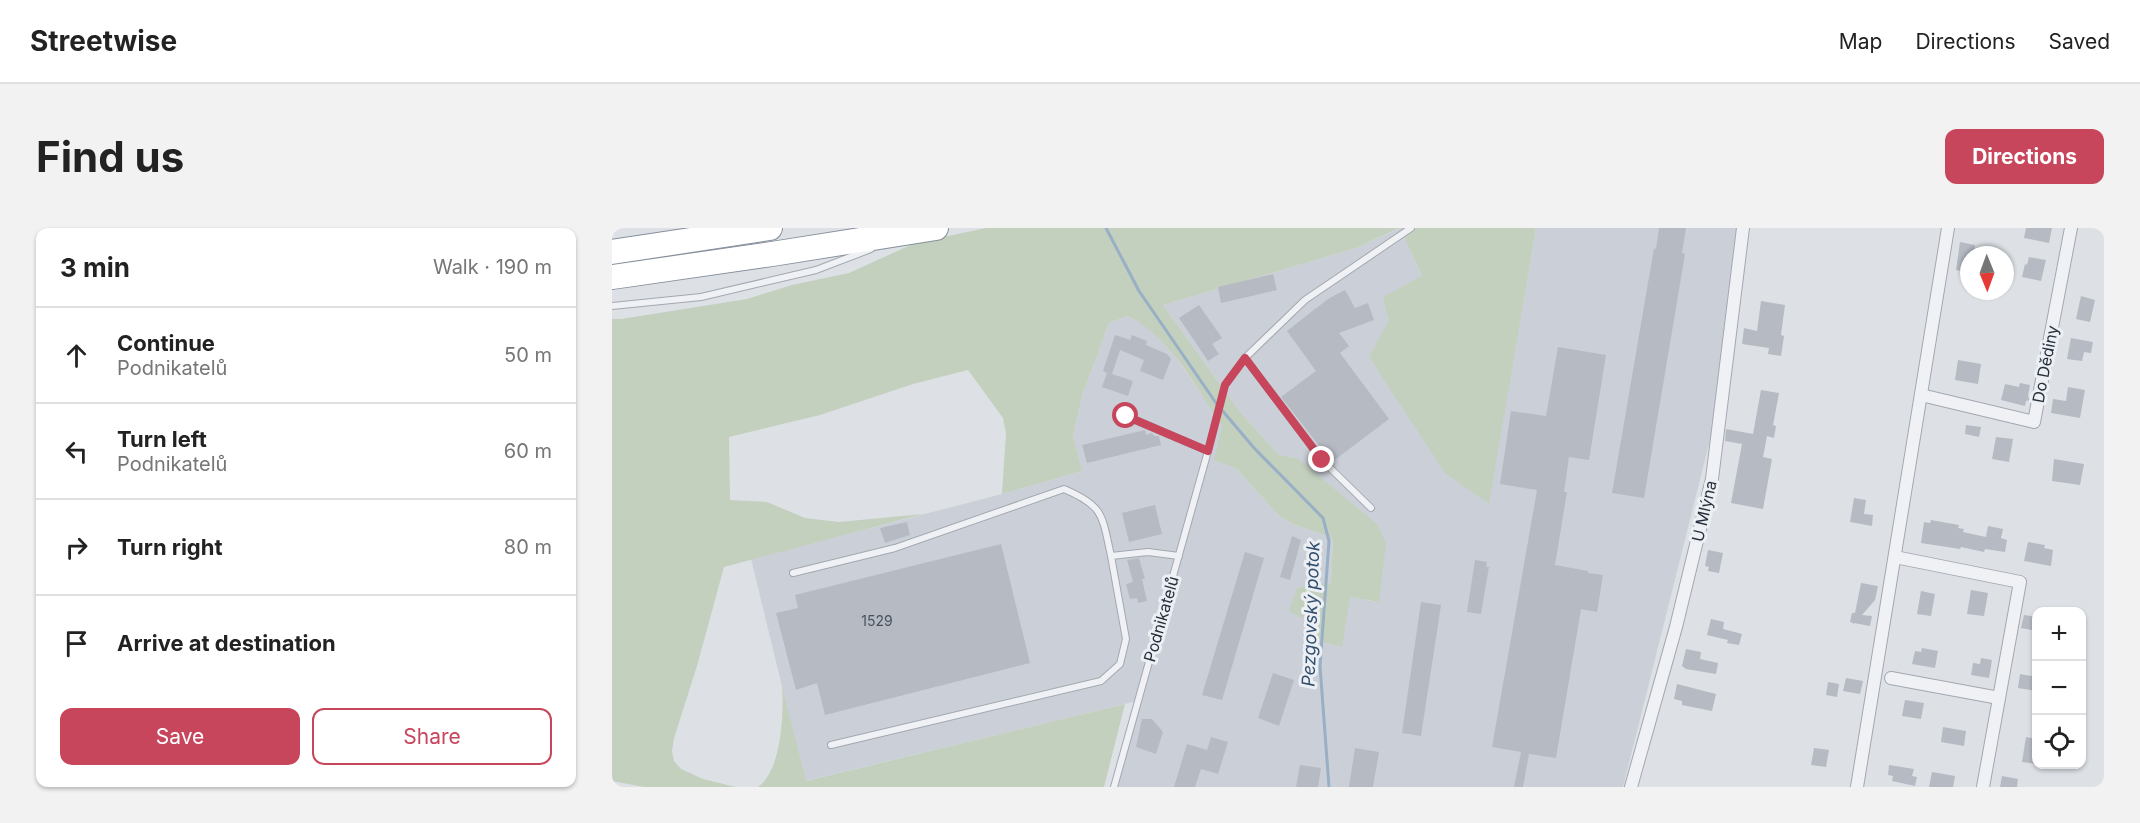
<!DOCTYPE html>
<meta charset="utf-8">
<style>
body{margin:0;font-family:Inter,sans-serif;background:#f2f2f2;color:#222}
.controls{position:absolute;right:18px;bottom:18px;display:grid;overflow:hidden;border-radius:12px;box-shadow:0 2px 4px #0004}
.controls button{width:54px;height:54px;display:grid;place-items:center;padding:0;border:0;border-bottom:2px solid #e0e0e0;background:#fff;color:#222;font:30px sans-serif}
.compass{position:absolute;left:1348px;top:18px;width:54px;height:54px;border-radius:50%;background:#fff;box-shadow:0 2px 4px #0004;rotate:179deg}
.stop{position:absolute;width:18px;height:18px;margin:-14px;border:4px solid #c7465c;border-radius:50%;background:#fff}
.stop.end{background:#c7465c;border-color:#fff;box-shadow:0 2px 6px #0008}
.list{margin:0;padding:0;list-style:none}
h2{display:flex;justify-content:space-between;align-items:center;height:78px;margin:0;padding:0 24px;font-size:26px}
h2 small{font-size:20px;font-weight:400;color:#767676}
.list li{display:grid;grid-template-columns:39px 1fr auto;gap:18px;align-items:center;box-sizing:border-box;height:96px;padding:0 24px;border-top:2px solid #e0e0e0}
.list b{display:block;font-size:22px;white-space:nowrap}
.list p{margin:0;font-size:20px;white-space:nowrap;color:#767676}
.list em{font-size:20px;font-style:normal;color:#767676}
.actions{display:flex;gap:12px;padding:18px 24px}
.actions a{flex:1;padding:14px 0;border:2px solid #c7465c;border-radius:12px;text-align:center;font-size:21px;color:#c7465c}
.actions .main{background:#c7465c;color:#fff}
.icon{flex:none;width:33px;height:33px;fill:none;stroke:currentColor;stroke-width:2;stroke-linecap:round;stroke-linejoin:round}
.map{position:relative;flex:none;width:1492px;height:559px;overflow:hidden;border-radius:12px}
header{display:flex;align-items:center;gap:36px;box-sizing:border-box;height:84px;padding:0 30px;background:#fff;border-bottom:2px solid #e0e0e0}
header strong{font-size:28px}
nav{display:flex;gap:33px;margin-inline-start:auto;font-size:21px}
.intro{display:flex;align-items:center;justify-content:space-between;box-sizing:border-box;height:144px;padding:0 36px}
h1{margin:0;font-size:42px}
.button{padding:15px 27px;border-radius:12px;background:#c7465c;color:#fff;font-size:21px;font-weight:700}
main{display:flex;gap:36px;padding:0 36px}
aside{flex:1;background:#fff;border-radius:12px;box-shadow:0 2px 4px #0004}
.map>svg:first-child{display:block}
.built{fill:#cbd0d8}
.green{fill:#c3d0be}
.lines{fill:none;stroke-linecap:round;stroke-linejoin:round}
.stream{stroke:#99afc5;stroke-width:3}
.building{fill:#b5bac3}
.lane-casing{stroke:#a3a8b0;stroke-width:8}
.street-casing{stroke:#a3a8b0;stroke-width:14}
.highway-casing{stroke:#858f9c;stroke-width:26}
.lane{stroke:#eff1f5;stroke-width:6}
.street{stroke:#eff1f5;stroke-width:12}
.highway{stroke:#fff;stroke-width:24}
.route{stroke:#c7465c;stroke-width:8}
.labels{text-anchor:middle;stroke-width:6;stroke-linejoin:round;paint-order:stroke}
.number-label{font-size:14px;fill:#4a525e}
.street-label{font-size:16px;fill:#272f3c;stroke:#ecf0f4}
.water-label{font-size:18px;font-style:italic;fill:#344f6e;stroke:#ecf0f4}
</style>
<header>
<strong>Streetwise</strong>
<nav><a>Map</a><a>Directions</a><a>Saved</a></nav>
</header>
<div class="intro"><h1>Find us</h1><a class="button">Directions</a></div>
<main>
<aside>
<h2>3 min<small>Walk · 190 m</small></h2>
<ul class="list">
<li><svg class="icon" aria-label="ahead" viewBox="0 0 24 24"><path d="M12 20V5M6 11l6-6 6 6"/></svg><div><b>Continue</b><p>Podnikatelů</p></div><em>50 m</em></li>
<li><svg class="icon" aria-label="left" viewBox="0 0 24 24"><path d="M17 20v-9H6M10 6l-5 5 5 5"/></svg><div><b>Turn left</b><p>Podnikatelů</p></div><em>60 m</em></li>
<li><svg class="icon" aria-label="right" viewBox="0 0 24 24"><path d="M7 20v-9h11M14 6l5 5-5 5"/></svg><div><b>Turn right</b></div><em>80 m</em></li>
<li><svg class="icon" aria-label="arrive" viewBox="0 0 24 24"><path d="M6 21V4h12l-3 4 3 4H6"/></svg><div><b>Arrive at destination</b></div></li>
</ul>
<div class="actions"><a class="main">Save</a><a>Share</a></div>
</aside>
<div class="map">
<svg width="1492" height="559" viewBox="0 0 1492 559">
<rect width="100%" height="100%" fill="#dde1e6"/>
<polygon class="built" points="788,0 810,48 876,276 924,0 1127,0 1099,208 1011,559 502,559 525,473 193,553 139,331 390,266 470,243 461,207 471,165 497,95 516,88 532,96 556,118 611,197 603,232 625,241 667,288 681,296 721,310 719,355 707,357 738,369 766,374 685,230 667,227 628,184 551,77 744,20"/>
<g class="green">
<path d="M 374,0 L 787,0 L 744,20 L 551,77 L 628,184 L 667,227 L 685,230 L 765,296 L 774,315 L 767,374 L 738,369 L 730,419 L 696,410 L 699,395 L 677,383 L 685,360 L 719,355 L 721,310 L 681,296 L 667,288 L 625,241 L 602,232 L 610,197 C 582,158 561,111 516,88 L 497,95 L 471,165 L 461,207 L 470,243 L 390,266 L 394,205 L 391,190 L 356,142 L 301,156 L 208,187 L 117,209 L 118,272 L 155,274 L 193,290 L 227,294 L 311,286 L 112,339 L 85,438 L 62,510 L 60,523 L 62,533 L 69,541 L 91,551 L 124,559 L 32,559 L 0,553 L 0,91 L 9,91 L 135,71 L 180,57 L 237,45 L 303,15 Z"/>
<polygon points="788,0 924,0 877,276 833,245 757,129 777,92 771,69 810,48"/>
<path d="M 170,458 L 194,553 L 513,476 L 492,559 L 146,559 C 170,542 172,484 170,458 Z"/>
</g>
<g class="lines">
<polyline class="stream" points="494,0 527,63 604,175 642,220 711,290 717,313 708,438 717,559"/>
</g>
<g class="building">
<polygon points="1047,0 1074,0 1070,25 1073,26 1032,270 1000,265 1042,20 1044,21"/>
<polygon points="1414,0 1440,0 1437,15 1412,10"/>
<polygon points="1348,14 1363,17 1361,27 1357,27 1355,44 1344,42"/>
<polygon points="1417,29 1434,32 1429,53 1410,49 1413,36 1415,37"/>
<polygon points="661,46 665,62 609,75 606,59"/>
<polygon points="733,62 743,80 756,75 762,92 727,105 737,118 728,125 777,191 720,234 669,169 704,143 675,103 716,71"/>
<polygon points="1469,68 1483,72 1478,94 1464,91"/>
<polygon points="1149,73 1173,77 1169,107 1172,108 1169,128 1156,126 1157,120 1130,116 1132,100 1145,103"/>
<polygon points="587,77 610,110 600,116 607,126 596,133 567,90"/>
<polygon points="503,107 518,112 520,107 535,113 534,117 555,126 559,131 551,152 528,143 532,132 508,122 500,146 521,153 516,168 490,159 495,145 491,143"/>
<polygon points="1459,110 1481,114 1479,125 1472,124 1470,133 1455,131"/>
<polygon points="946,119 994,127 977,232 957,229 952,264 955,264 943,337 976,343 976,345 991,347 985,384 969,381 944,530 917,526 911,559 902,559 909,524 880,519 925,262 888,256 899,183 934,188"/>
<polygon points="1346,132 1369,136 1366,156 1343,152"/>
<polygon points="1408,155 1418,157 1416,168 1418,172 1414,173 1413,178 1389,172 1393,156 1407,159"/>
<polygon points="1456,159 1473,162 1468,190 1439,185 1441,171 1454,173"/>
<polygon points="1149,162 1167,165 1161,197 1164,198 1162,210 1155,208 1151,229 1160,231 1151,281 1119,275 1130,216 1113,213 1114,201 1141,206"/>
<polygon points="1354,197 1369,199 1367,209 1353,206"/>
<polygon points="533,202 534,207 540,205 542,208 547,208 549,217 475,235 470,217"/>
<polygon points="1384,209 1401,211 1397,234 1380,231"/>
<polygon points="1442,231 1472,236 1468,257 1440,253"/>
<polygon points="1242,270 1254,272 1252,286 1261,287 1260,298 1238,294"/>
<polygon points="543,277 550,306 517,314 510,285"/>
<polygon points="1319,292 1347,297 1346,300 1352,301 1351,304 1374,309 1376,298 1391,301 1389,310 1395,312 1393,324 1373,321 1372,324 1349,319 1348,321 1309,315 1312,294 1318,295"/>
<polygon points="295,294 298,307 273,315 268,300"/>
<polygon points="680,308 689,312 678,352 668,349"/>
<polygon points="1416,314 1433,317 1432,320 1441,322 1439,338 1412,333"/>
<polygon points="389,316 418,435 213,487 205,455 184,462 164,385 186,380 183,367"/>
<polygon points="1096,322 1111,325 1107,345 1096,343 1097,339 1093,338"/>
<polygon points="633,324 652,330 610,472 590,467"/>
<polygon points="527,330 533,351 530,351 535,373 526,375 525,370 518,371 514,356 521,354 515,332"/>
<polygon points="863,332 875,334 874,339 877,339 869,386 855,384"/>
<polygon points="1249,355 1266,358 1263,372 1250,387 1260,388 1258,398 1242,395 1241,397 1241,395 1238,394 1240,385 1243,385"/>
<polygon points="1359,362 1376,365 1372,388 1355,386"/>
<polygon points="1309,363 1323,366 1319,388 1305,386"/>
<polygon points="809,374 829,377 809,508 790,505"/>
<polygon points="1412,387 1425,389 1425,403 1409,400"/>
<polygon points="1099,391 1112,394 1111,401 1130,406 1127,417 1115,415 1116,412 1095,407"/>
<polygon points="1310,420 1326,423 1323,440 1300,436 1303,423 1309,424"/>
<polygon points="1074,421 1089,424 1088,431 1106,435 1104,446 1074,441 1070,438"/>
<polygon points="1369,430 1380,432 1377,450 1359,447 1361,435 1368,436"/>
<polygon points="661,445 682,452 667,498 646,490"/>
<polygon points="1408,446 1425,449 1425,463 1406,460"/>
<polygon points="1234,450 1251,453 1248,466 1231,463"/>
<polygon points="1216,454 1227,456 1225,469 1214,467"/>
<polygon points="1065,456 1104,466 1100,483 1070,477 1070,473 1062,471"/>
<polygon points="1293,472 1312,475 1309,491 1290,488"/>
<polygon points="530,491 540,491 551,504 544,526 524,519"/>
<polygon points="1331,499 1354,503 1352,518 1329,514"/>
<polygon points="599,509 616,514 606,546 589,541 583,559 562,559 575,516 595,522"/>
<polygon points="1414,509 1425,511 1425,536 1410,534"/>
<polygon points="743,520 767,524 761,559 737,559"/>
<polygon points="1202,520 1217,522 1214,539 1199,537"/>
<polygon points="688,537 709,540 706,559 684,559"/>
<polygon points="1277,537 1302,541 1300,548 1305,549 1303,558 1280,553 1281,548 1276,547"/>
<polygon points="1320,544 1343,548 1341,559 1317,559"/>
<polygon points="1390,548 1406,551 1405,559 1388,559"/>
</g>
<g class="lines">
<defs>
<g id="lane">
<polyline points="0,78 89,69 204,42 259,21"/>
<polyline points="633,130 710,232 759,280"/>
<polyline points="596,223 613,157 633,130 693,72 799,0"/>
<path d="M 181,345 L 283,320 L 452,261 C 492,278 490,287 499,328"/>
<polyline points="219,517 489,453 508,436 514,411 499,328 536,324 567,328"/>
<polyline points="502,559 596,223 514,188"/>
</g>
<g id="street">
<polyline points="1309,167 1422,194 1459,0"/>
<polyline points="1283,329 1408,354 1371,559"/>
<polyline points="1279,450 1387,470"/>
<polyline points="1019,559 1064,399 1100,251 1131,0"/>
<polyline points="1245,559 1336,0"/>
</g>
<g id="highway">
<polyline points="0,24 158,0"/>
<polyline points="0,49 160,26 324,0"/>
</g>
</defs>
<use href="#lane" class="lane-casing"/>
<use href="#street" class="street-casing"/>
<use href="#highway" class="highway-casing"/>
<use href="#lane" class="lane"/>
<use href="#street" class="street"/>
<use href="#highway" class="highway"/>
</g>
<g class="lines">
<polyline class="route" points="514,188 596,223 613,157 633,130 710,232"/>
</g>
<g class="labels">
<g class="number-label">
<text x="265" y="398">1529</text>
</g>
<g class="street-label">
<text transform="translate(1433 136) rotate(-79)" y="6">Do Dědiny</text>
<text transform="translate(1092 283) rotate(-77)" y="6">U Mlýna</text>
<text transform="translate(549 391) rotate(-74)" y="6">Podnikatelů</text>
</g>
<g class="water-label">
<text transform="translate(699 386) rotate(-88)" y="6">Pezgovský potok</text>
</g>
</g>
</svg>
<div class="controls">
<button>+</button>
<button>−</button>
<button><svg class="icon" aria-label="locate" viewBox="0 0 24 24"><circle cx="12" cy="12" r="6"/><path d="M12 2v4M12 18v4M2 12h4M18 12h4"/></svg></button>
</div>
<svg class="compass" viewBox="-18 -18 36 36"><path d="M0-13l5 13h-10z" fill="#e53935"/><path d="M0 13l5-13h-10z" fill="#767676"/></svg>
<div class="stop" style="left:514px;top:188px"></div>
<div class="stop end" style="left:710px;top:232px"></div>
</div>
</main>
